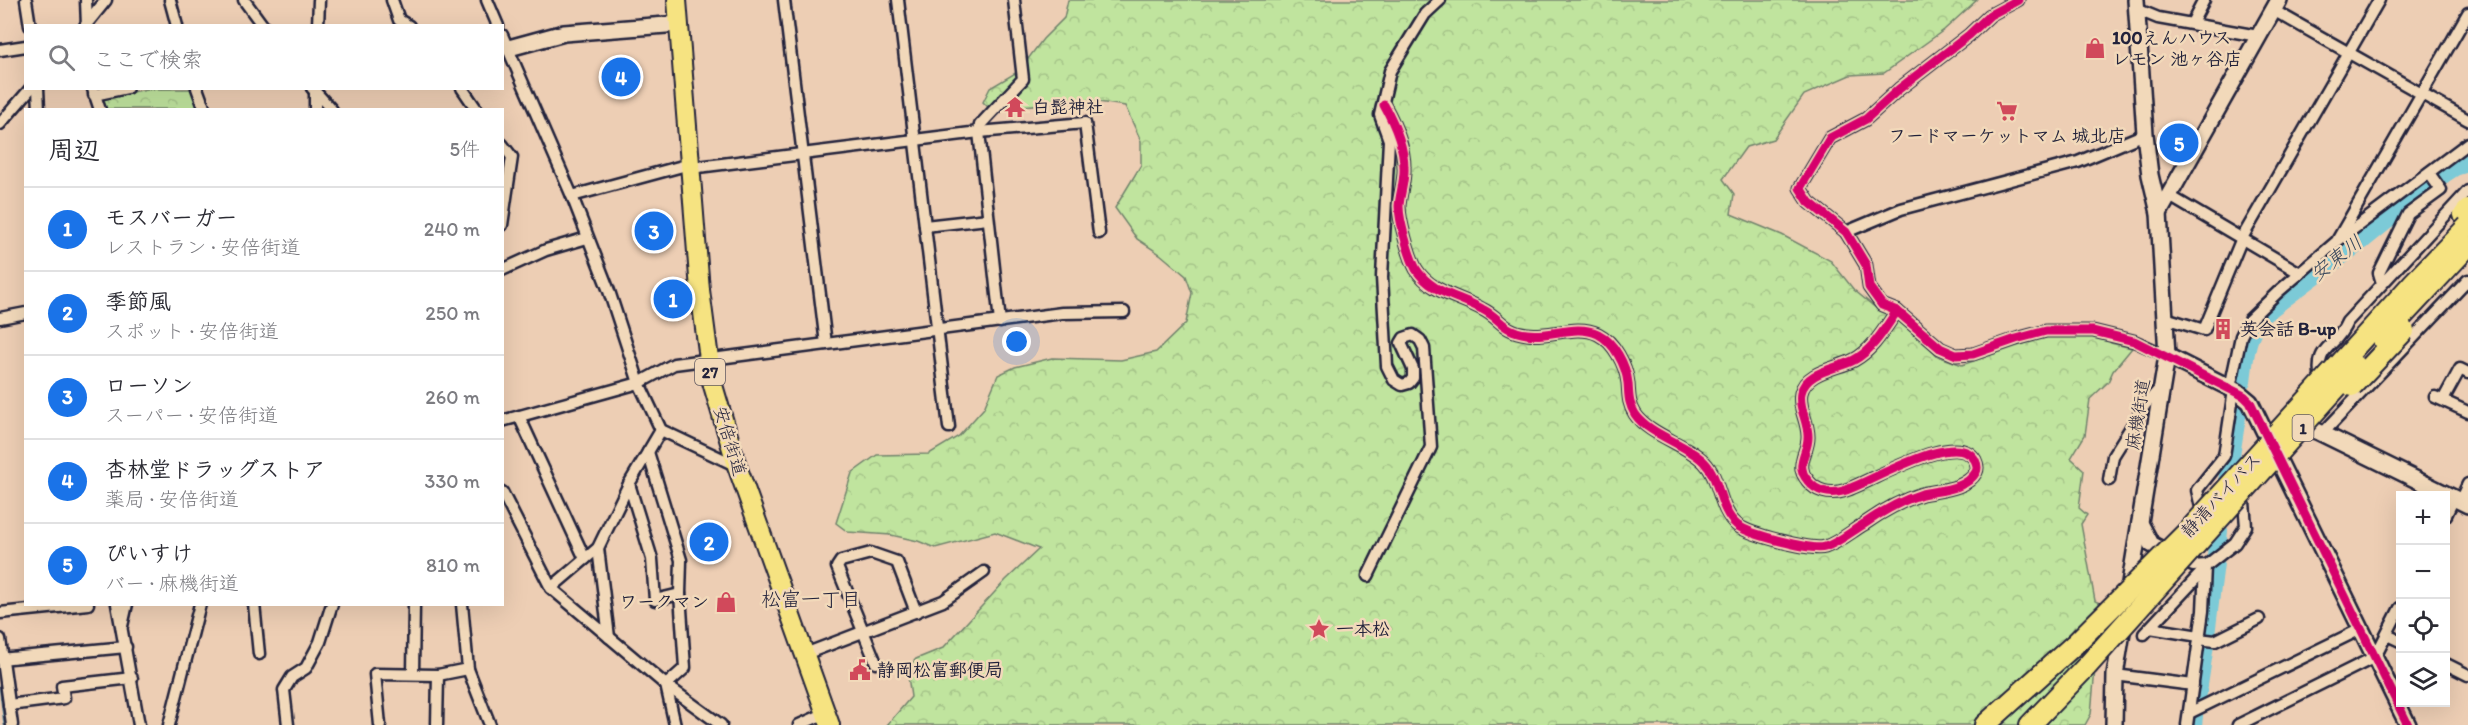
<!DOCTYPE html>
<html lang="ja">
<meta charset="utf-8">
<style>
body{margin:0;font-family:Itim,"Klee One",sans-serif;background:#f2f2f3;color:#2b2b33}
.controls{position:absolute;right:18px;bottom:18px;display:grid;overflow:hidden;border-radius:0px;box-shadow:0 6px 24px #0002}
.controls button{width:54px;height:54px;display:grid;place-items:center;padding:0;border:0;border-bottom:2px solid #e1e1e2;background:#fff;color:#2b2b33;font:30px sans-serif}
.you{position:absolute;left:1017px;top:342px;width:21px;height:21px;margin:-15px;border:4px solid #fff;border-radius:50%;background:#1a73e8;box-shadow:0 0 0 9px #1a73e833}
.badge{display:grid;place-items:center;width:39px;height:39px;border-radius:50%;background:#1a73e8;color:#fff;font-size:20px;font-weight:700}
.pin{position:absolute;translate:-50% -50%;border:3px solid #fff;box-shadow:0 2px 6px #0006}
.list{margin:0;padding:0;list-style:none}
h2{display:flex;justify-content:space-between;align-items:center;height:78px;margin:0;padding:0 24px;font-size:26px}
h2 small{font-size:20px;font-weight:400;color:#7c7c81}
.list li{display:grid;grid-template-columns:39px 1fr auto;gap:18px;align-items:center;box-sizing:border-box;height:84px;padding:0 24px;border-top:2px solid #e1e1e2}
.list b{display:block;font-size:22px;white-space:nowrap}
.list p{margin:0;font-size:20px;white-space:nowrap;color:#7c7c81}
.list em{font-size:20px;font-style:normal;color:#7c7c81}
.icon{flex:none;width:33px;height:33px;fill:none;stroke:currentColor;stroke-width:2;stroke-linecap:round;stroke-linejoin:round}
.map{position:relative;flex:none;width:2468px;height:725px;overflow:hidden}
.search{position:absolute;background:#fff;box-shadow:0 6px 24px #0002;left:24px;top:24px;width:480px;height:66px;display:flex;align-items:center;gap:15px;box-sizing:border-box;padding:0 21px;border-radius:0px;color:#7c7c81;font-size:22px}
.panel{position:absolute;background:#fff;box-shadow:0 6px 24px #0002;left:24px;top:108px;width:480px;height:498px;border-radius:0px}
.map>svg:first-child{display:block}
.forest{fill:url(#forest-crowns);stroke:#71836c;stroke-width:1.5}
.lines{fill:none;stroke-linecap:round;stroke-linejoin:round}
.stream{stroke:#578799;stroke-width:3}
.river{stroke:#7bcad7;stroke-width:18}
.street-casing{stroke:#22223b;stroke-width:15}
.secondary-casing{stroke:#22223b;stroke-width:20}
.primary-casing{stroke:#22223b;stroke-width:22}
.highway-casing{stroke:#22223b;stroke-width:24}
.street{stroke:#f2d9ba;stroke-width:10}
.secondary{stroke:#f2d9ba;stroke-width:15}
.primary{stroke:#f6e381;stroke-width:18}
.highway{stroke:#f6e381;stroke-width:20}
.highway-bridge-casing{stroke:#22223b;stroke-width:24;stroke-linecap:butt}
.highway-bridge{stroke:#f6e381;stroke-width:20}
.cycleway-casing{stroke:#f2d9ba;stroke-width:13}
.cycleway{stroke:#d6006c;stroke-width:9}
.labels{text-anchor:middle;stroke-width:5;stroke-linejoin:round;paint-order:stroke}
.shield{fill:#f2d9ba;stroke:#605961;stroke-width:1.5}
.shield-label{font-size:16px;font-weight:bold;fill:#22223b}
.poi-label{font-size:18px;font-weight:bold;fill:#22223b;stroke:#f2d9ba;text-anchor:start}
.street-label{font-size:18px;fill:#22223b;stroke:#f2d9ba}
.water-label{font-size:20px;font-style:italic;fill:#34445a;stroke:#f2d9ba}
.neighbourhood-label{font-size:20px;fill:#22223b;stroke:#f2d9ba}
</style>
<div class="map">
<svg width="2468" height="725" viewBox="0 0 2468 725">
<defs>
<pattern id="forest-crowns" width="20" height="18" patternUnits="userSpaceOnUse" patternTransform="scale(1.5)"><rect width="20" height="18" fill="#c0e49e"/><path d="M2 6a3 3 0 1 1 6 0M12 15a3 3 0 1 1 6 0" fill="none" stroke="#a5c389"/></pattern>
</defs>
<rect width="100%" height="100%" fill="#edceb4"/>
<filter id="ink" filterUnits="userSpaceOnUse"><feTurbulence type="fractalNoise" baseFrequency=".0167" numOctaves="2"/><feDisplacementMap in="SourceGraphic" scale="12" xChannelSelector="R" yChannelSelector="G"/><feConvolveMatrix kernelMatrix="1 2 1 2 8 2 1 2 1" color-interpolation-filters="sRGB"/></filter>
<g filter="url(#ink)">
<g class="forest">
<polygon points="1068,0 1977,0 1944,30 1884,73 1850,75 1804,95 1773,139 1746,147 1723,179 1734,194 1731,214 1782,235 1831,261 1854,290 1876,308 1903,322 1938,356 1962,365 2032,341 2066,332 2104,337 2111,343 2132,348 2113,371 2108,382 2090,399 2085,435 2071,458 2084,470 2079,508 2087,515 2081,524 2095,601 2134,618 2095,669 2091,714 2085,725 887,725 911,697 907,669 916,659 943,648 1006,580 1039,549 995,532 935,548 918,541 891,535 848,532 836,523 852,473 877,455 929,454 959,436 984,408 998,375 1015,367 1052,358 1121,360 1156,352 1186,323 1192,293 1186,276 1160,254 1137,239 1115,208 1141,165 1141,141 1125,106 1085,100 990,109 983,102 990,88 1019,71 1043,39 1064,18"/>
<polygon points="147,89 194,89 202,109 105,109 102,98"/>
</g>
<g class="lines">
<polyline class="stream" points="0,686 5,725"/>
<g class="river">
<path d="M 2242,381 C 2245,357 2246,335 2262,315 L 2364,239 L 2444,174 L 2455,167 L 2468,163"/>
<polyline points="2227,482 2238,410"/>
<polyline points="2206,635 2219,531"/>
<polyline points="2196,705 2205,645"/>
<polyline points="2193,725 2194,716"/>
</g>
<defs>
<g id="street">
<polyline points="26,0 30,26"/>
<polyline points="86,0 87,26"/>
<polyline points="170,0 177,26"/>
<polyline points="244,0 263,26"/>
<polyline points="392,0 399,20 409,26"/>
<polyline points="487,0 498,26"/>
<polyline points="784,0 826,344"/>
<polyline points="898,0 949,427"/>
<polyline points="2018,0 1990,15 1969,35 1899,89 1866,119 1830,138 1800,188 1809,202 1846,232 1866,265 1869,287 1882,305 1897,311 1940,348 1956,355 1973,354 2016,339 2046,331 2093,331 2134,341 2167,356"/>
<polyline points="2136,9 2158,18 2258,36"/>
<polyline points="2273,10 2468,120"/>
<polyline points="2192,23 2204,0"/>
<polyline points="85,26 106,0"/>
<polyline points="318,26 319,0"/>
<polyline points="502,35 572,196 609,291 639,383 661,430 737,466"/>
<polyline points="0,50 26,46"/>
<polyline points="38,88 39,110"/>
<polyline points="197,88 205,110"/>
<polyline points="312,88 332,110"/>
<polyline points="462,88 477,110"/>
<polyline points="93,89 100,110"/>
<polyline points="94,95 127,88"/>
<path d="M 1384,105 C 1394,123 1404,146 1404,167 C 1405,180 1400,193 1399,206 C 1399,220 1409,256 1416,269 C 1431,293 1459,296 1482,309 C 1501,318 1502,331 1527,334 C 1549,338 1576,323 1598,334 C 1614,342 1626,365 1628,383 C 1629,394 1628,403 1635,414 C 1649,435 1687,444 1704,462 C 1721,479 1718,509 1737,525 C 1748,534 1811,551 1825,547 C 1838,543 1852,531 1864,524 C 1881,512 1903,500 1922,494 C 1939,490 1966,490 1976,472 C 1978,468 1977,464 1975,460 C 1957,427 1867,485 1843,491 C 1829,495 1816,491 1808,481 C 1804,475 1803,476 1802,469 C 1800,459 1808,449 1808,438 C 1809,423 1798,408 1801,393 C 1806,371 1837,369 1854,360 C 1873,350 1885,328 1897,311"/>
<polyline points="315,110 315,89"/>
<polyline points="0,124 31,88"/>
<polyline points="502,144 512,157 502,225"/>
<polyline points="690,168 979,132 1085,123 1099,233"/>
<polyline points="2168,195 2300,273"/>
<polyline points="572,196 690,164"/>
<polyline points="925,226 988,219"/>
<polyline points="1846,232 1901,209 2078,162 2145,134"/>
<polyline points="2338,239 2468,13"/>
<polyline points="502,270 546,250 587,238"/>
<polyline points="2382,283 2379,273 2408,214 2441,190 2429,173"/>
<polyline points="0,318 26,313"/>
<polyline points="2165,318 2204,330 2242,238 2379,0"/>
<polyline points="1000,322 979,132 980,125 1023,79 1014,0"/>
<path d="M 2321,382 C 2314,343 2334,352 2347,322 L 2468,191"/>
<polyline points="2230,388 2241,336 2249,320 2279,291 2336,242 2468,143"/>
<polyline points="2435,397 2468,412"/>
<polyline points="2443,400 2460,369 2468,373"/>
<polyline points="519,416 585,559"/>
<polyline points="502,421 639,383 674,364 1062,313 1124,312"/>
<polyline points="2323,433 2468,280"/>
<polyline points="648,452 681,560 680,594 685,668 666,685"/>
<polyline points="2109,480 2113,456 2145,405 2161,387"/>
<polyline points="629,484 652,559 655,600 680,594"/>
<polyline points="502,492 551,588 666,685 721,725"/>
<polyline points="2460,501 2468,484"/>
<polyline points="2201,507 2197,490 2224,456 2234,390"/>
<polyline points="2446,515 2454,498"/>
<polyline points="598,548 609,637"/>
<polyline points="2184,562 2193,566 2207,565 2235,543 2246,526 2243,490"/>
<polyline points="1368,576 1431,447 1424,348 1420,340 1413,335 1404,338 1401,343 1413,369 1413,378 1409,383 1402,385 1394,380 1387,366 1382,277 1389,140 1380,115 1390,71 1425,14 1440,0"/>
<polyline points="551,588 598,548 629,484 661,430"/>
<polyline points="117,604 139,725"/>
<polyline points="254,604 259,654"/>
<polyline points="462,604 468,669 490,725"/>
<polyline points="0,613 88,604"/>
<polyline points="122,626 127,604"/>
<polyline points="2150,628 2199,636"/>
<polyline points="2144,634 2204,570"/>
<polyline points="2387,635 2400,641"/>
<polyline points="0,639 12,725"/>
<polyline points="2199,639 2215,641 2259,619"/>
<polyline points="805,654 943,601 984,572"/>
<polyline points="0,659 126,647"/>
<polyline points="876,663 837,567 841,561 871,553 897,562 916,612"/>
<polyline points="2446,664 2468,675"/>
<polyline points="413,674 414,604"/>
<polyline points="2115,675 2193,685"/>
<polyline points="666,685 675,725"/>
<polyline points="9,705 64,698 62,686 132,678"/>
<polyline points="2189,713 2361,629"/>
<polyline points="169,725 200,604"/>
<polyline points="288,725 284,690 292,677 306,668 320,642 332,604"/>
<polyline points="380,725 375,674 438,675 468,669"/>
<polyline points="437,725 438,675"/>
<polyline points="799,725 826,713"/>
<polyline points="2187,725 2203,611 2205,566"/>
<polyline points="2238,725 2375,657 2400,608"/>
</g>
<g id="secondary">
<polyline points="509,48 564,33 679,24"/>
<polyline points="2159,213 2279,0"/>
<polyline points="2167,356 2238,392 2250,402 2408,725"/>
<polyline points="2294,426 2317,431 2468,505"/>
<polyline points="2140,523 2151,544 2175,557"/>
<polyline points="2114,725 2115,675 2167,356 2159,213 2150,175 2145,134 2136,0"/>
</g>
<polyline id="primary" points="677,0 700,290 712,382 737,466 830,725"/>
<g id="highway">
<polyline points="2464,215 2468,210"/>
<polyline points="1985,725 2075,644"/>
<polyline points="2030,725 2087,666"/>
</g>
</defs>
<use href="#street" class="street-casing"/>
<use href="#secondary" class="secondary-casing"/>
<use href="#primary" class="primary-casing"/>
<use href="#highway" class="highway-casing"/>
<use href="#street" class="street"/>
<use href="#secondary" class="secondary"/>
<use href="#primary" class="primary"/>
<use href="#highway" class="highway"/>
<defs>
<g id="highway-bridge">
<polyline points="2382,338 2468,246"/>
<polyline points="2352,386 2404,331"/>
<polyline points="2075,644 2191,528 2413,283 2468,226"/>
<polyline points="2087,666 2356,366"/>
</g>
</defs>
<use href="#highway-bridge" class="highway-bridge-casing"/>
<use href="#highway-bridge" class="highway-bridge"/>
<defs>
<g id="cycleway">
<polyline points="2018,0 1990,15 1969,35 1899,89 1866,119 1830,138 1800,188 1809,202 1846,232 1866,265 1869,287 1882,305 1897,311 1940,348 1956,355 1973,354 2016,339 2046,331 2093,331 2134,341 2244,396 2250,402 2408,725"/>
<path d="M 1384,105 C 1394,123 1404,146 1404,167 C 1405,180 1400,193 1399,206 C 1399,220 1409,256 1416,269 C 1431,293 1459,296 1482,309 C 1501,318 1502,331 1527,334 C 1549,338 1576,323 1598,334 C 1614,342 1626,365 1628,383 C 1629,394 1628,403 1635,414 C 1649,435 1687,444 1704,462 C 1721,479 1718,509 1737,525 C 1748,534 1811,551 1825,547 C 1838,543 1852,531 1864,524 C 1881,512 1903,500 1922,494 C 1939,490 1966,490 1976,472 C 1978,468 1977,464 1975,460 C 1957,427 1867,485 1843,491 C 1829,495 1816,491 1808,481 C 1804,475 1803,476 1802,469 C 1800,459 1808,449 1808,438 C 1809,423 1798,408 1801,393 C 1806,371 1837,369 1854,360 C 1873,350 1885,328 1897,311"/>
</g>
</defs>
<use href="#cycleway" class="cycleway-casing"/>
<use href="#cycleway" class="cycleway"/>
</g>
</g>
<defs>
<symbol id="shop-bare" viewBox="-9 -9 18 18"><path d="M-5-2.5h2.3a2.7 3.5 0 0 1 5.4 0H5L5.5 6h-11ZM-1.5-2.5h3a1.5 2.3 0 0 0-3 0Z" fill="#d1495b" stroke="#f2d9ba" stroke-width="2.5" paint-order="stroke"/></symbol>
<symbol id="temple-bare" viewBox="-9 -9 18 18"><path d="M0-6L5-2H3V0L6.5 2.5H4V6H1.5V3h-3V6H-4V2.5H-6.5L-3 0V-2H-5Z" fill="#d1495b" stroke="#f2d9ba" stroke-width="2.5" paint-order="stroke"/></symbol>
<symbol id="supermarket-bare" viewBox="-9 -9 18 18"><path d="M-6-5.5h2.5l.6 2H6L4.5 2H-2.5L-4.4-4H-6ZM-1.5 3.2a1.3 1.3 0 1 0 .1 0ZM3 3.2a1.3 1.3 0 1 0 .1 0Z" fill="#d1495b" stroke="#f2d9ba" stroke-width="2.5" paint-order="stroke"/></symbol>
<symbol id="building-bare" viewBox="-9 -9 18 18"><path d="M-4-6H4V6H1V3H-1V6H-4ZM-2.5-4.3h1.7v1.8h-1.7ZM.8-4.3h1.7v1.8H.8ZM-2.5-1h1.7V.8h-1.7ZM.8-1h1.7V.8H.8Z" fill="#d1495b" stroke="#f2d9ba" stroke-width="2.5" paint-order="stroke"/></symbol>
<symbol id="sight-bare" viewBox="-9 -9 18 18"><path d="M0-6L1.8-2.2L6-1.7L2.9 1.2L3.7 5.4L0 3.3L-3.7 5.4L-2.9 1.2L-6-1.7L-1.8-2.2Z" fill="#d1495b" stroke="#f2d9ba" stroke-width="2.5" paint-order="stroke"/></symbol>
<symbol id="civic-bare" viewBox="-9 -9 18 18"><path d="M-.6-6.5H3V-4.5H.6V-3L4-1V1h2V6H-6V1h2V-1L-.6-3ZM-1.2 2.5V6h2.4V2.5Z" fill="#d1495b" stroke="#f2d9ba" stroke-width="2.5" paint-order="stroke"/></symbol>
</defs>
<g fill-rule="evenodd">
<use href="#shop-bare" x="2080" y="33" width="30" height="30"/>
<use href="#temple-bare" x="1000" y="92" width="30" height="30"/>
<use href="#supermarket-bare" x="1992" y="96" width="30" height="30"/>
<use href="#building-bare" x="2208" y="314" width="30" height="30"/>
<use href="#shop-bare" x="711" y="587" width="30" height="30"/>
<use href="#sight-bare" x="1304" y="614" width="30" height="30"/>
<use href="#civic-bare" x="845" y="655" width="30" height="30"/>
</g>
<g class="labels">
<g class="shield">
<rect x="695" y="359" width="30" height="26" rx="4.5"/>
<rect x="2292.5" y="415" width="21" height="26" rx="4.5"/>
</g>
<g class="shield-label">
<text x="710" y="378">27</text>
<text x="2303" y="434">1</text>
</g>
<g class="poi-label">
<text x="2112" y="44">100えんハウス<tspan x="2112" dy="21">レモン 池ヶ谷店</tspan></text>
<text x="1032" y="113">白髭神社</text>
<text x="2007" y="142" text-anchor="middle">フードマーケットマム 城北店</text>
<text x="2240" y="335">英会話 B-up</text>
<text x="709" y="608" text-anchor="end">ワークマン</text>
<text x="1336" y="635">一本松</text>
<text x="877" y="676">静岡松富郵便局</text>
</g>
<g class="street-label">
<text transform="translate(2138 414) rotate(-81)" y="6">麻機街道</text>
<text transform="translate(730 441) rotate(73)" y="6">安倍街道</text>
<text transform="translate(2221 495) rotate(-47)" y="6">静清バイパス</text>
</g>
<g class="water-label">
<text transform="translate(2336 258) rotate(-38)" y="7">安東川</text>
</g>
<g class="neighbourhood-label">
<text x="811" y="606">松富一丁目</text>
</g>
</g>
</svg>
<div class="controls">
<button>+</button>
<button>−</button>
<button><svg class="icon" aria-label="locate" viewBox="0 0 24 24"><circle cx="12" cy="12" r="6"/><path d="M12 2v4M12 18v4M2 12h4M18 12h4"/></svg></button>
<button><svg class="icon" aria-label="layers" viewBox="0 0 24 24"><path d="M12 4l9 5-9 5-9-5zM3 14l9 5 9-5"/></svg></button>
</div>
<div class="you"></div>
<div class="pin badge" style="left:673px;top:299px">1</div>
<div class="pin badge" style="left:709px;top:542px">2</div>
<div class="pin badge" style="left:654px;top:231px">3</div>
<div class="pin badge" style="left:621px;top:77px">4</div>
<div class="pin badge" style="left:2179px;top:143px">5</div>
<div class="search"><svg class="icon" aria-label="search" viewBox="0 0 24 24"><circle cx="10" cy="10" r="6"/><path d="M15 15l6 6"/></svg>ここで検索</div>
<section class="panel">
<h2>周辺<small>5件</small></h2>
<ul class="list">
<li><span class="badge">1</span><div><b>モスバーガー</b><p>レストラン · 安倍街道</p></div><em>240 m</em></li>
<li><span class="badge">2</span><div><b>季節風</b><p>スポット · 安倍街道</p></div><em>250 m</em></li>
<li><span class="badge">3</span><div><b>ローソン</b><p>スーパー · 安倍街道</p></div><em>260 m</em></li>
<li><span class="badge">4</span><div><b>杏林堂ドラッグストア</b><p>薬局 · 安倍街道</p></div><em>330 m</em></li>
<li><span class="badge">5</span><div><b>ぴいすけ</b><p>バー · 麻機街道</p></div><em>810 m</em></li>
</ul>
</section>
</div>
